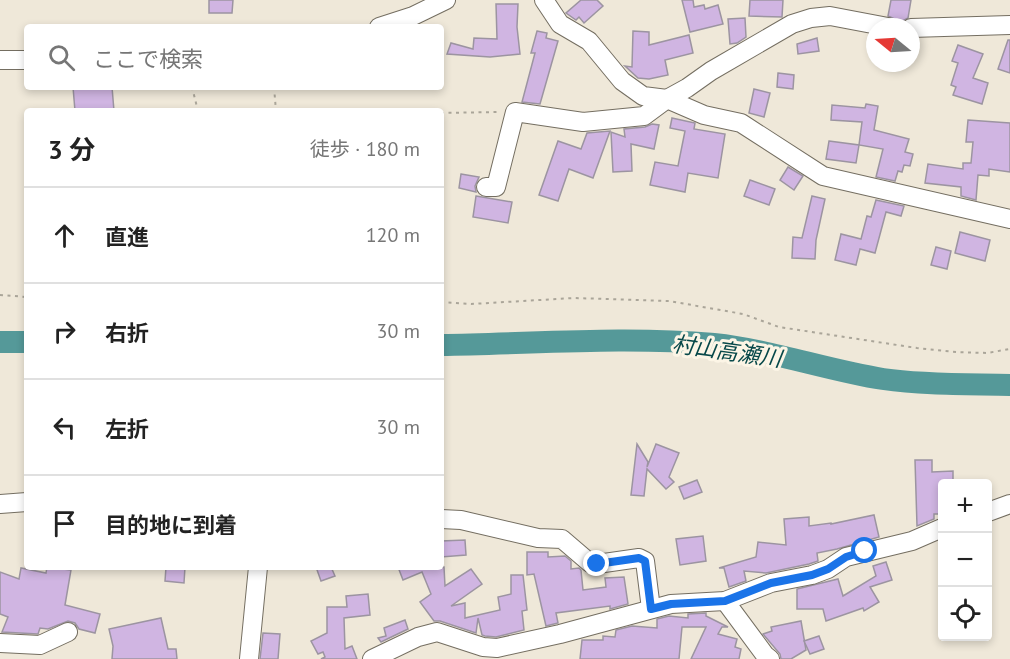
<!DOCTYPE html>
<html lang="ja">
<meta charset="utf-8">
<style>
body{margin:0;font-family:"PT Sans","Noto Sans JP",sans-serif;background:#f2f2f2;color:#222}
.controls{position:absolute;right:18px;bottom:18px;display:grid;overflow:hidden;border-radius:6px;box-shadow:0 3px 9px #0003}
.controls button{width:54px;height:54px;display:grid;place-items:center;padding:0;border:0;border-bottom:2px solid #e0e0e0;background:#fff;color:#222;font:30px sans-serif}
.compass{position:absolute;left:866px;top:18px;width:54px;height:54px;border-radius:50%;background:#fff;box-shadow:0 3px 9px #0003;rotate:288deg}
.stop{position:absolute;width:18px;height:18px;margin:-14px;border:4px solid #1a73e8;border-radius:50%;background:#fff}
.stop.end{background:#1a73e8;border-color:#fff;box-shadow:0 2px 6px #0008}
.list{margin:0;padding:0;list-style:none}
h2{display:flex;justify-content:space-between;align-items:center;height:78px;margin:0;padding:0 24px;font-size:26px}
h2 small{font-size:20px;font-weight:400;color:#767676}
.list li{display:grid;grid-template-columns:39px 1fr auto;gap:18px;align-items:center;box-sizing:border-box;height:96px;padding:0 24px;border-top:2px solid #e0e0e0}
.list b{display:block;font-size:22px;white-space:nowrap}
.list em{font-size:20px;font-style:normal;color:#767676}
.icon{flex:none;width:33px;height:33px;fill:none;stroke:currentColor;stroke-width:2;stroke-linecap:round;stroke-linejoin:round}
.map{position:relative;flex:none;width:1010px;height:659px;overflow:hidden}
.search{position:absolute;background:#fff;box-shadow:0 3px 9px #0003;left:24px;top:24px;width:420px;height:66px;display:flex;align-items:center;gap:15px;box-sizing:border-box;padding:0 21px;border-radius:6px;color:#767676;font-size:22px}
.panel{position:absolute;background:#fff;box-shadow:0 3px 9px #0003;left:24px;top:108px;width:420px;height:462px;border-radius:6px}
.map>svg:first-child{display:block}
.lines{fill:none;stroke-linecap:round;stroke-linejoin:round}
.river{stroke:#599;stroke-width:22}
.building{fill:#d0b5e2;stroke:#9c94a1;stroke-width:1.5}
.minor-casing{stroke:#746e61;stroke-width:20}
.path{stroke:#aaa599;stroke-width:2;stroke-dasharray:3 4.5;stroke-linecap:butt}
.minor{stroke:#fff;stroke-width:18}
.route{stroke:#1a73e8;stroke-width:8}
.labels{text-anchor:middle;stroke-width:6;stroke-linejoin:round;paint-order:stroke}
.water-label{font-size:22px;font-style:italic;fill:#074849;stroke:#fcf5e6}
</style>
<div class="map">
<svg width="1010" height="659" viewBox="0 0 1010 659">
<rect width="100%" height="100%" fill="#efe8d9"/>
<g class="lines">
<g class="river">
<polyline points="0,342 27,342"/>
<path d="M 441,345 C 531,344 623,336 714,344 C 771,350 826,370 883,379 C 925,385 968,384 1010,385"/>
</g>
</g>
<g class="building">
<polygon points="209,0 233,0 232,13 209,13"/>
<polygon points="581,0 597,0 603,6 584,23 579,17 576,20 566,13"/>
<polygon points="682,0 693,0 694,7 704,5 705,9 718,5 723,24 690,32"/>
<polygon points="750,0 783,0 782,17 749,16"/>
<polygon points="891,0 911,0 908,18 901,22 888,16"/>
<polygon points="496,4 518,4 517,27 520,54 490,57 447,54 451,43 473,49 474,38 497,39"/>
<polygon points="745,18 746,37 737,43 730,44 728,19"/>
<polygon points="537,31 547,33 546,38 558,41 540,104 522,102 535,53 531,53"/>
<polygon points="633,31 649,32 649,45 689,35 693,53 665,60 668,75 649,79 638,78 625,66 632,67"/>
<polygon points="817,38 819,51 798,54 797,44"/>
<polygon points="1008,40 1010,40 1010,73 998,69"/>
<polygon points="958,45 983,54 973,78 988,83 982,104 953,95 956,87 951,85 958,63 952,61"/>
<polygon points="778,73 794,75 793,89 777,87"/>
<polygon points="73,87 112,87 114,111 75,111"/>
<polygon points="754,89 770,93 764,117 749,113"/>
<polygon points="866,104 878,106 874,130 909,139 905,152 913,154 910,166 904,165 902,172 898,171 895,181 876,177 883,149 859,145 862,122 831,120 832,105 865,108"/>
<polygon points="672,118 695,123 694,129 725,134 718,178 688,173 685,192 650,185 655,162 678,166 685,131 670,128"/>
<polygon points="968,120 1010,123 1010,172 989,169 989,176 978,175 976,200 961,196 961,187 925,183 928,164 963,169 963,163 971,163 973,142 966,142"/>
<polygon points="652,124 659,125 654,149 631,144 632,171 613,172 611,132 625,137 624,129 645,127"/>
<polygon points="610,131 593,178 569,169 558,201 539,195 558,141 581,149 587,133"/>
<polygon points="829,141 859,145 856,163 826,159"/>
<polygon points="788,167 803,176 794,190 780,180"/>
<polygon points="461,174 479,177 475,186 476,192 459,188"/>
<polygon points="750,180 775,189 769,205 744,196"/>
<polygon points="476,196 512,202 508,223 473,217"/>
<polygon points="812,196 825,199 816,240 815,259 792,258 793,237 802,238"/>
<polygon points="876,200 904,206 901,216 886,212 875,253 860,249 856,265 835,260 841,234 861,239 867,216 871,217"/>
<polygon points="960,232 990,240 985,261 955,253"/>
<polygon points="936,247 951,251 947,269 931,265"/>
<polygon points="637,444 648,462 647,467 656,444 679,453 669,477 674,482 666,489 647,469 644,496 631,495"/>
<polygon points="915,460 932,460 932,472 953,471 953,483 942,483 942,514 934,514 934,519 917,526"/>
<polygon points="697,480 702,492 684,499 679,487"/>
<polygon points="874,515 879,537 837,549 817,553 818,561 809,564 766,573 744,571 746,581 729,587 724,568 719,568 756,557 758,542 786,545 784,519 809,517 809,526 831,523 831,524"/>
<polygon points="703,536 706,561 680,565 676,539"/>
<polygon points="465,540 466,555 441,557 441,541"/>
<polygon points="527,552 548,552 548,557 565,556 571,561 571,569 579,568 581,570 583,590 606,587 605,578 624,577 628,604 610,609 610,606 556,613 558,623 546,626 534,574 527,575"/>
<polygon points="886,562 892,580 870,587 879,602 864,611 863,608 826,621 823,609 797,609 797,589 838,579 843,596 876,576 873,566"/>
<polygon points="47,567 71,570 65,605 100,614 95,633 79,629 75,623 68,621 48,629 40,628 38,634 2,632 8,617 0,614 0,572 19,579 21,568 46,573"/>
<polygon points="166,567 185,567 184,583 165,581"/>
<polygon points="316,567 331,567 335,576 321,581"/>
<polygon points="398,567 444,567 445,586 471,569 482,584 451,606 465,603 465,618 500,610 498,597 511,594 511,575 523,575 527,610 522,611 524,630 496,637 485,636 482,635 478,618 476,633 440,621 434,621 420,602 431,594 422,572 403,580"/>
<polygon points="368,594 370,615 344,618 345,649 352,646 357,659 321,659 325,657 323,652 318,654 311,641 327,633 327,607 347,607 346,596"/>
<polygon points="706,613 706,616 728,627 722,627 718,634 737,639 735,647 741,649 739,659 691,659 706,627 682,627 679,659 580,659 582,640 603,640 603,636 615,637 616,630 632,626 657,628 657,619 669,616 688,618 688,614"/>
<polygon points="161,618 168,649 176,649 177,659 112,659 113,646 109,629"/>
<polygon points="405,620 408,629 381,642 378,638 386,636 384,628"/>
<polygon points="801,621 806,650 791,659 781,659 780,654 763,634 772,631 771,627"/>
<polygon points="263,633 280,634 278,659 260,659"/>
<polygon points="819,636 824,649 810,654 804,641"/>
</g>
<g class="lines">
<defs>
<g id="minor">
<polyline points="544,0 560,24 589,41 622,81 643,96 667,99 704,115 741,123 823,176 1010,219"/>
<polyline points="379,27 413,16 446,0"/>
<polyline points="911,28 1010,25"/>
<polyline points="0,60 27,60"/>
<polyline points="486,187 496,187 515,112 583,122 644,116 667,99 687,88 711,71 792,24 811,18 830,16 888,27"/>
<polyline points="0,504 27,502"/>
<polyline points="988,512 1010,504"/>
<polyline points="441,519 461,520 538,538 562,539 590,563 597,564 639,558 645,561 651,609"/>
<polyline points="725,601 765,655 770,659"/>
<polyline points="0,643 40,645 68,632"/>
<polyline points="249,659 258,567"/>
<polyline points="372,659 418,637 437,632 483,647 497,648 560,634 671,604 725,601 771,583 812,575 828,569 846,557 912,541 942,528"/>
</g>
</defs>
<use href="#minor" class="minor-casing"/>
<g class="path">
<polyline points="192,87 198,111"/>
<polyline points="274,87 276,111"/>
<polyline points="441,113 498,112"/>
<polyline points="0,295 27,297"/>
<polyline points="441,302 471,304 574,298 669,301 743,314 779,327 917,348 956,352 987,353 1010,349"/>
</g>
<use href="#minor" class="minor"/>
</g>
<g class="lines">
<polyline class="route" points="597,564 639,558 645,561 651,609 671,604 725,601 771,583 812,575 828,569 846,557 865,551"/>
</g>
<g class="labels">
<g class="water-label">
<text transform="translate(727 351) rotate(8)" y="8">村山高瀬川</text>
</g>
</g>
</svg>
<div class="controls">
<button>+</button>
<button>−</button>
<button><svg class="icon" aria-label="locate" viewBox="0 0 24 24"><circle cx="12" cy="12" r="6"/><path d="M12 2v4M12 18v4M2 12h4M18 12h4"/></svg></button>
</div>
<svg class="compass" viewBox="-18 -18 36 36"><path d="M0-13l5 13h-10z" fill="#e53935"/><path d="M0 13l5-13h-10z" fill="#767676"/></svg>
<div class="stop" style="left:865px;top:551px"></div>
<div class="stop end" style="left:597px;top:564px"></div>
<div class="search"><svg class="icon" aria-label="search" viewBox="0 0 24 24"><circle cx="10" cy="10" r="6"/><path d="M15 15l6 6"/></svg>ここで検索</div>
<section class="panel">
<h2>3 分<small>徒歩 · 180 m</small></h2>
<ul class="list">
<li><svg class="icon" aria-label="ahead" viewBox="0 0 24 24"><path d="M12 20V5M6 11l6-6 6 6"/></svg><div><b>直進</b></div><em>120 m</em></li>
<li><svg class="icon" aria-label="right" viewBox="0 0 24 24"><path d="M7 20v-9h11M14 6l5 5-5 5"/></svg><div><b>右折</b></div><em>30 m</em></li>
<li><svg class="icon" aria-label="left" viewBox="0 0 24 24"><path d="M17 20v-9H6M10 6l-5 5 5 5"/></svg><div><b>左折</b></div><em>30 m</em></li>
<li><svg class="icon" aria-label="arrive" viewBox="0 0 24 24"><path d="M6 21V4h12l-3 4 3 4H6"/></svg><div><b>目的地に到着</b></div></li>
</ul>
</section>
</div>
